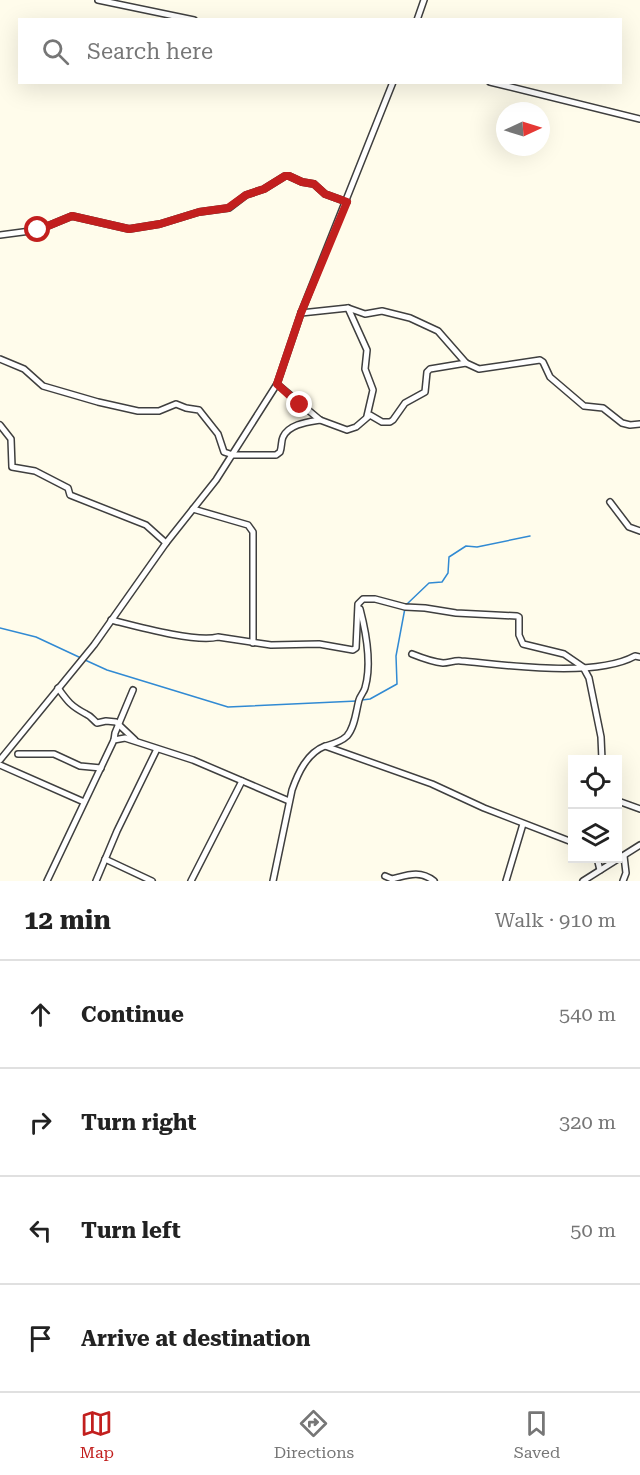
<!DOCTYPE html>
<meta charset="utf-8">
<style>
body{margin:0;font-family:"Roboto Serif",serif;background:#f2f2f2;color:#222}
.controls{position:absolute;right:18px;bottom:18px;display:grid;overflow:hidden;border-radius:0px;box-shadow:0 6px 24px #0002}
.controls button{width:54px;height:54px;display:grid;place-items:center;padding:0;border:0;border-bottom:2px solid #e0e0e0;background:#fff;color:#222;font:30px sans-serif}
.compass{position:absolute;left:496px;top:102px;width:54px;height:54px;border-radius:50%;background:#fff;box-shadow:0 6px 24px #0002;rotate:86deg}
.stop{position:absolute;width:18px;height:18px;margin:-14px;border:4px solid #c21f1e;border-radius:50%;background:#fff}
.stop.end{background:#c21f1e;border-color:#fff;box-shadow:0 2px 6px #0008}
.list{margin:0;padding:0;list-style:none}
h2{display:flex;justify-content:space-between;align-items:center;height:78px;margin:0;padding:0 24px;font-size:26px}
h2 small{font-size:20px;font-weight:400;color:#767676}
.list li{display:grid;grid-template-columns:39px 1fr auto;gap:18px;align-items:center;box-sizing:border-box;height:108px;padding:0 24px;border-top:2px solid #e0e0e0}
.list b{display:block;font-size:22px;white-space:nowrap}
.list em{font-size:20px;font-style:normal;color:#767676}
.icon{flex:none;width:33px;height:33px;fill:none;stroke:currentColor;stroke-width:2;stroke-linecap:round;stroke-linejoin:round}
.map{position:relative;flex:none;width:640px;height:881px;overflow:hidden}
.search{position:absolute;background:#fff;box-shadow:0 6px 24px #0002;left:18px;right:18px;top:18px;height:66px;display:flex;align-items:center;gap:15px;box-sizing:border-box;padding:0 21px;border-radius:0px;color:#767676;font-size:22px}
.sheet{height:510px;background:#fff}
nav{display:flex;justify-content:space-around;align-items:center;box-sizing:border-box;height:84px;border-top:2px solid #e0e0e0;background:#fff;font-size:16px;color:#767676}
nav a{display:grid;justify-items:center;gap:3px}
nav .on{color:#c21f1e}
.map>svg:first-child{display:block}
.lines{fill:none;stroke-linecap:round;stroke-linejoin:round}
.stream{stroke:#318ad3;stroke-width:1.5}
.minor-casing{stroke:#3f3f3f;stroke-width:8}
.minor{stroke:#fff;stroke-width:5}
.route{stroke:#c21f1e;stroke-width:8}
</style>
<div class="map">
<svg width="640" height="881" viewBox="0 0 640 881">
<rect width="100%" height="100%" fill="#fffceb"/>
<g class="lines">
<g class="stream">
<polyline points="407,604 429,583 442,582 448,573 449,557 466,546 477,547 530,536"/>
<polyline points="0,628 36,637 81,658"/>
<polyline points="85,660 107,670 228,707 357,701"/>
<polyline points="362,700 370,699 397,684 396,656 405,608"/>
</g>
<defs>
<g id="minor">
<polyline points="98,0 194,20"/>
<polyline points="417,20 424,0"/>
<polyline points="490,82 640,119"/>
<polyline points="0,235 38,230 72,216 129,229 160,224 199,212 229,208 246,195 264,189 285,176 289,176 302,182 314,184 325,194 347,202"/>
<polyline points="348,308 367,350 365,369 373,390 367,416"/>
<polyline points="301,313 348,308 365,314 382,311 410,318 438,331 466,363 479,369 540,360 543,362 550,377 584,406 603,408 622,423 630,425 640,424"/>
<path d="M 0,359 L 24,369 L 43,386 L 98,402 L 138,411 L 159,411 L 176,404 L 186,408 L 199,410 L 218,434 L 224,452 L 233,455 L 276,455 L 280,452 C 282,447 281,441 283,437 C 289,424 308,422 320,420"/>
<polyline points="277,384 320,420 347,430 356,427 370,415 382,422 390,422 393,420 405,403 425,392 427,372 430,369 466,363"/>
<polyline points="0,425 11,439 12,467 35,471 68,488 70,495 146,525 166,543"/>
<polyline points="610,502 629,527 640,531"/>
<polyline points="193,509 248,525 253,532 253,643"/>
<path d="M 111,620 C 135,626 196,643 218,637 L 271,645 L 319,644 L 353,650 L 356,648 L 358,604 L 363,599 L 375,599 L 405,607 L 425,608 L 456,613 L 517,616 L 519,617 L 519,635 L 523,644 L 564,654 L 583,667 L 589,678 L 601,737 L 602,760"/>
<path d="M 412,654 C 422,658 433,662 443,663 C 449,663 455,660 461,661 C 507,665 595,678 635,656 L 640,657"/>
<path d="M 58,688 C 68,702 71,706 86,714 C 91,716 93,720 97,723 L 106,721 L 116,722 L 135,740"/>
<polyline points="114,740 115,733 133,690"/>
<path d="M 326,746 C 333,744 342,741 347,736 C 355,727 356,711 359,700 C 360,696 364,692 365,688 C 372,664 366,632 360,609"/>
<polyline points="18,754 54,754 80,766 101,768"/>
<polyline points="0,760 94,645 166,543 216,480 277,384 301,313 393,82"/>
<polyline points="0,765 84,802"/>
<polyline points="618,801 640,809"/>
<polyline points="597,858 600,870"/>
<polyline points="105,859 152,881"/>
<path d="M 385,876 L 392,879 C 408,875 420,870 434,881"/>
<polyline points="47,881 114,740 125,738 193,760 289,801"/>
<polyline points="96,881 117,831 157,749"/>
<polyline points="191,881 242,781"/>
<path d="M 273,881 L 292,790 C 298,773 307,753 325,746 L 432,784 L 484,808 L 572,842"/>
<polyline points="506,881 523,824"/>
<polyline points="583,881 640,845"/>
<polyline points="623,881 626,873 624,856"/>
</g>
</defs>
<use href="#minor" class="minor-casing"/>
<use href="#minor" class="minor"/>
</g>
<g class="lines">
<polyline class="route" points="38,230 72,216 129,229 160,224 199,212 228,208 246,195 264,189 285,176 289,176 302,182 314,184 325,194 347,202 301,313 277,384 300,405"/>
</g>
</svg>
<div class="controls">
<button><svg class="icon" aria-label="locate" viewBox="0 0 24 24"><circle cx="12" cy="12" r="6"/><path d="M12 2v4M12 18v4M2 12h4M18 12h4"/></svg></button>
<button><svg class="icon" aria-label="layers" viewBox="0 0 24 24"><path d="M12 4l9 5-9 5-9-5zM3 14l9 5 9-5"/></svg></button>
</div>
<svg class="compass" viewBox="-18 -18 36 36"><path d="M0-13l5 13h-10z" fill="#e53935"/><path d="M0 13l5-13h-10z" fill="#767676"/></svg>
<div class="stop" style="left:38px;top:230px"></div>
<div class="stop end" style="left:300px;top:405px"></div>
<div class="search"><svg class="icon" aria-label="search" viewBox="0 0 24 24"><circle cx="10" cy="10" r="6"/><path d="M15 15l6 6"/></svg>Search here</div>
</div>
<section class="sheet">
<h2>12 min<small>Walk · 910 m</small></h2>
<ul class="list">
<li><svg class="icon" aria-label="ahead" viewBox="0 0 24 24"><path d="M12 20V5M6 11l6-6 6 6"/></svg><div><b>Continue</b></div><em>540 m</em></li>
<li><svg class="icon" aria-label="right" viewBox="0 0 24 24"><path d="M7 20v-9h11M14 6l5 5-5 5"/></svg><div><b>Turn right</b></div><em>320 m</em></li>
<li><svg class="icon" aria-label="left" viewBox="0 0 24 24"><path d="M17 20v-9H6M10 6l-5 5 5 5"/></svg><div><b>Turn left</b></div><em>50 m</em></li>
<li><svg class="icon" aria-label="arrive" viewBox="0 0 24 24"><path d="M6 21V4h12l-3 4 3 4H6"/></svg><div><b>Arrive at destination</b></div></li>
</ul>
</section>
<nav>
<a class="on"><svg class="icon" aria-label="map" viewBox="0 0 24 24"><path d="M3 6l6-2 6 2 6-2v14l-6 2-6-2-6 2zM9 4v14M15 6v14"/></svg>Map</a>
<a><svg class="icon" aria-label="directions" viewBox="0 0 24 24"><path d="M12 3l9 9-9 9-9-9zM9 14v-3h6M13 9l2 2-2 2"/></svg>Directions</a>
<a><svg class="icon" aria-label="saved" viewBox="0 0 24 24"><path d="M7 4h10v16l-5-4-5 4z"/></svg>Saved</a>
</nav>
